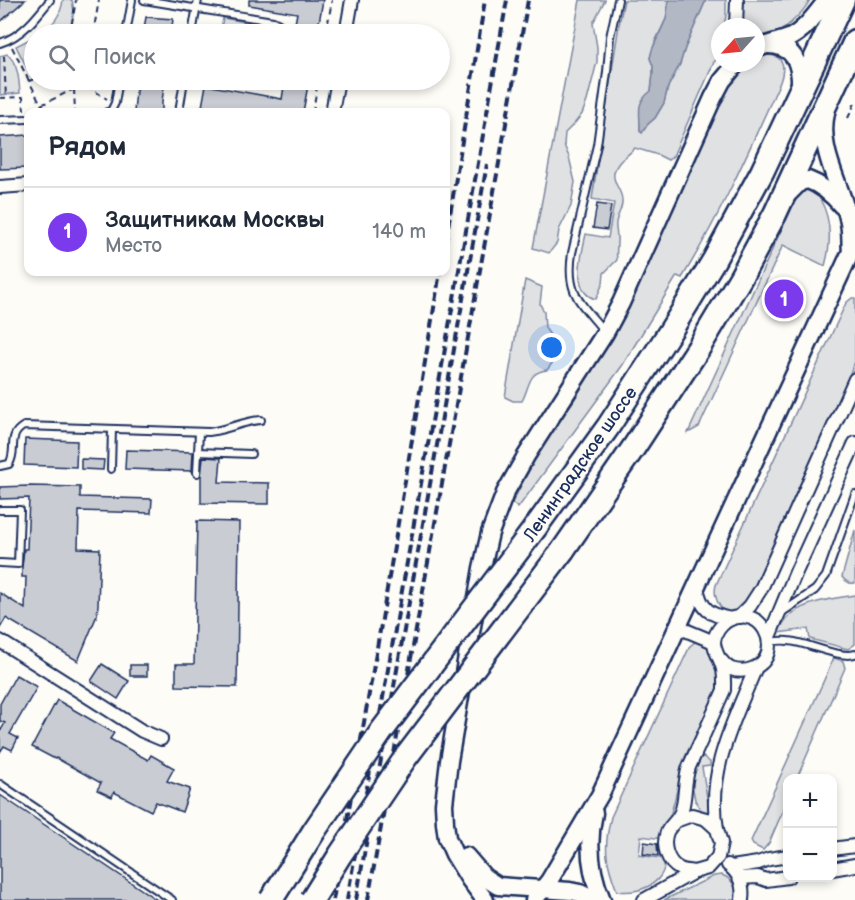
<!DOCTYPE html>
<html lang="ru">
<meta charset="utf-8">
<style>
body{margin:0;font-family:"Balsamiq Sans",sans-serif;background:#f6f6f7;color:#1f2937}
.controls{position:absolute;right:18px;bottom:18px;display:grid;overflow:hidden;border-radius:12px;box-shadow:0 3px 9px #0003}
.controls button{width:54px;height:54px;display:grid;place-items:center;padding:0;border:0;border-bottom:2px solid #e0e1e3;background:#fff;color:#1f2937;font:30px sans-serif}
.compass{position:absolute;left:711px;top:18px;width:54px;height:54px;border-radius:50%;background:#fff;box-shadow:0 3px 9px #0003;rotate:243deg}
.you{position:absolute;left:552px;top:348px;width:21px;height:21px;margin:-15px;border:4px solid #fff;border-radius:50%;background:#1a73e8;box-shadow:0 0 0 9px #1a73e833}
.badge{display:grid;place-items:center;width:39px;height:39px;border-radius:50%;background:#7c3aed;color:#fff;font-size:20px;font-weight:700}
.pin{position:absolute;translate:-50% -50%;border:3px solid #fff;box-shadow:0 2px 6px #0006}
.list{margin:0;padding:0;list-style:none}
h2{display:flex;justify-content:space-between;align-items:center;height:78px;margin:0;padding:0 24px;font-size:26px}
h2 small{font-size:20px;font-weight:400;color:#747a83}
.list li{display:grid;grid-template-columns:39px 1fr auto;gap:18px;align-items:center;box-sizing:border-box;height:90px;padding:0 24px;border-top:2px solid #e0e1e3}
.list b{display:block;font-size:22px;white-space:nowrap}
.list p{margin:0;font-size:20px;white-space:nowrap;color:#747a83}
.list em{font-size:20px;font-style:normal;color:#747a83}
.icon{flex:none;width:33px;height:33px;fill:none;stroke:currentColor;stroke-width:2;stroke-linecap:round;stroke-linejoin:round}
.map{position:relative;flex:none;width:855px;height:900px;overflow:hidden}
.search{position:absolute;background:#fff;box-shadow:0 3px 9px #0003;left:24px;top:24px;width:426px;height:66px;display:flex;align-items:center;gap:15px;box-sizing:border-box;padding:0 21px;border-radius:33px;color:#747a83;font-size:22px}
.panel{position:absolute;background:#fff;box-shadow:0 3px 9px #0003;left:24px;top:108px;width:426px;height:168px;border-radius:12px}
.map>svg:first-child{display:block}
.green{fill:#e0e1e3;stroke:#7e88a0;stroke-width:1.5}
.water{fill:#b3b8c5;stroke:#76819c;stroke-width:1.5}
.building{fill:#c9ccd3;stroke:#1b2f5e;stroke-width:1.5}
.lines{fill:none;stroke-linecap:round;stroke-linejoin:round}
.lane-casing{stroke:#1b2f5e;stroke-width:10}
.street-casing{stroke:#1b2f5e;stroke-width:16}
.secondary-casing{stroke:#1b2f5e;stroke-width:21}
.highway-casing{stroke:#1b2f5e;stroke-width:27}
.path{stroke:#1b2f5e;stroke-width:2;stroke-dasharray:6 4.5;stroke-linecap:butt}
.lane{stroke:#fdfcf7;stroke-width:6}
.street{stroke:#fdfcf7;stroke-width:12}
.secondary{stroke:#fdfcf7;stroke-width:16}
.highway{stroke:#fdfcf7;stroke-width:22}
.rail{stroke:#1b2f5e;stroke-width:4;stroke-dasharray:9 4.5;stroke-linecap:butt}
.highway-bridge-casing{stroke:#1b2f5e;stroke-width:27;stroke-linecap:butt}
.highway-bridge{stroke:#fdfcf7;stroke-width:22}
.labels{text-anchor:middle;stroke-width:4.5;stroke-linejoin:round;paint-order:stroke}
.street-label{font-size:18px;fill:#1b2f5e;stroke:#fdfcf7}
</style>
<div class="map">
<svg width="855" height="900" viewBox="0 0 855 900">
<rect width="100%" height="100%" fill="#fdfcf7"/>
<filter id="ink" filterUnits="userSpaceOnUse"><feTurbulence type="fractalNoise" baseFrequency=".0167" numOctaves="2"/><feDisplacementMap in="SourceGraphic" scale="12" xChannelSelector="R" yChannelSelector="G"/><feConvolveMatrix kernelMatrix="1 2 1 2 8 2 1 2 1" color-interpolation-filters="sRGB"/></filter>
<g filter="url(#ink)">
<g class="green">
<path d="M 63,0 L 72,0 L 74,11 L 69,34 L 39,34 C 53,26 61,16 63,0 Z"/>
<polygon points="580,0 605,0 593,23 597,47 597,62 587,101 582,114 574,124 565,133 564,145 569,157 575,182 571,206 559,230 557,243 549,253 533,248"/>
<path d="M 624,0 L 669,0 L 666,19 L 655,42 L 650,58 L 653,66 L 653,74 L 651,92 C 636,103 641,115 640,131 L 655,118 L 664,103 L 668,87 L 680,64 L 685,48 L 706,0 L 726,0 L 726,15 L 724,27 L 720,27 L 720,57 L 714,62 L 673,156 L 668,160 L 658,155 L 635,148 C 628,156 616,161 614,173 C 612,183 622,190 622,200 C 623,208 617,215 616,223 C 615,229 618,235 617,242 C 617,250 616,251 617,260 L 604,273 L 603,283 L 596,299 C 570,293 582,253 586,234 L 608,238 L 614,203 L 592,199 L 619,25 Z"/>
<path d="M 743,0 L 810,0 C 803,13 780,36 765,37 C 762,37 759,36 756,35 L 756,27 L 747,27 L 742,18 Z"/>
<polygon points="223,18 274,27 273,34 220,34"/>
<polygon points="34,37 34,73 31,76 16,46"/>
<path d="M 7,54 C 18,63 19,79 20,93 L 0,95 L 0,56 Z"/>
<path d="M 767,55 C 785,55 785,68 780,82 C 750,148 720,216 682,278 L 677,276 L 622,366 L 518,508 L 512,503 L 543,444 L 574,400 L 612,337 L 700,149 L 726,89 L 742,66 L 747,63 L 756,63 L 756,58 Z"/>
<path d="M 806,186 C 807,186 814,190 815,190 C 817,193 818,196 820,199 C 832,220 831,244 825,266 L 783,245 L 699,427 L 688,433 L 789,213 L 802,188 Z"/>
<path d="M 525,280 L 542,287 L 540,304 L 544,312 L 545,328 L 550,335 L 561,346 L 556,358 L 547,370 C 527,372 530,387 522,401 L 513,401 L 505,397 Z"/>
<path d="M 852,298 L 855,298 L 855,362 L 749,598 C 747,601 743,608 740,610 C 723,620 712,599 716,585 L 846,303 Z"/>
<path d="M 855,530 L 855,583 C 850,584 845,581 842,577 Z"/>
<path d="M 855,595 L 855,644 L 848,649 L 810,639 L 808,629 L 777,633 C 780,628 784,622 788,617 C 805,601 833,599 855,595 Z"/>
<path d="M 695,642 C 706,642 710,648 714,658 C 729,696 695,729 683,762 C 679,772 679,783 676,794 C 673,809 667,824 663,839 L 641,836 L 639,855 L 659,858 L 661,847 C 675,878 645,895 617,891 C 606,862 603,849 611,817 L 690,646 Z"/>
<polygon points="834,658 843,661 845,668 797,778 788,778 787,801 769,843 763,850 753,845 751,841"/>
<polygon points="702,756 710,762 710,766 702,767 710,816 700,809 695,800 691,779 694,770"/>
<path d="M 722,875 C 733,879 738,889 736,900 L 664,900 L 714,876 Z"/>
</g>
<path class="water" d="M 669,0 L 706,0 L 685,48 L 680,64 L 668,87 L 664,103 L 655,118 L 648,124 L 642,133 L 640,131 C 641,113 634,104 651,91 L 653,74 L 653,66 L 650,58 L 652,50 L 666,19 Z"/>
<g class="building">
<polygon points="0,0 25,0 0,22"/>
<polygon points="249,0 323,0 317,34 293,34 297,13 249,5"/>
<polygon points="146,17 173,19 171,34 143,34"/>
<polygon points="137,80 165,80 162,101 162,112 134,112"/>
<polygon points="285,80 309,80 303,112 201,112 206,85 282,99"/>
<polygon points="28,135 28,168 0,169 0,137"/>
<polygon points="597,204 611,206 607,230 593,228"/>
<polygon points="25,439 77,441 76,467 24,465"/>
<polygon points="126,450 193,452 192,471 125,469"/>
<polygon points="203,457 221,458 219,482 269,483 269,504 201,503 201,476"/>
<polygon points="81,459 104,460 103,470 81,469"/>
<polygon points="29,486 80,487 80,497 152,499 151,513 79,511 78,548 100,549 98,605 97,615 78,661 6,618 0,628 0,593 25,609 26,577 22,577 22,567 24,549 27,549 29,498 0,499 0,487"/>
<polygon points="197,521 239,522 237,687 176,686 176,664 194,664"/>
<polygon points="102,664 129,681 118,699 91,681"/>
<rect x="130" y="665" width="17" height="11"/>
<polygon points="16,675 37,687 10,734 18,738 12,750 4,746 0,752 0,729 1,730 5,723 0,721 0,704"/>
<polygon points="57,700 114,733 110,739 148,760 151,755 174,768 167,781 190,789 182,812 156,802 151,811 114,792 112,797 97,790 101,783 56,758 55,759 32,747"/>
<polygon points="0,795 157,900 0,900"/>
<polygon points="644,842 657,844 658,856 643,854"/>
</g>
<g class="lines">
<defs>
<g id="lane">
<polyline points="144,0 273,21 279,24 279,34"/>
<polyline points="126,34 132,0"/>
<polyline points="192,34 198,0"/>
<path d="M 0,43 C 22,36 36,18 50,0"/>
<polyline points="107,112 111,111 115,103 119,80"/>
<polyline points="179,112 184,80"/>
<polyline points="0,120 28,119"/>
<path d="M 603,330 C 579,301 566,293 572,253 L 597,145 L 607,72 L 610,37 L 618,0"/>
<polyline points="198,452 251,454"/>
<path d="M 0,466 L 9,464 C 18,450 6,436 24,426 L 209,432 C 227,430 243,421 261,420"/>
<polyline points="111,469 112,429"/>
<polyline points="197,473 199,432"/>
<polyline points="0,510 20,510 18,564 0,563"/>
<polyline points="781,613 815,590 826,576 855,494"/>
<path d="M 769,642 C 775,641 782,640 788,641 C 807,642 839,659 855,654"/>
<polyline points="0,784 172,900"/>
</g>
<g id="street">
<polyline points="736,27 737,0"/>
<polyline points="346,34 352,0"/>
<polyline points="332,112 338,80"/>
<polyline points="0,187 28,185"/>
<path d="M 697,587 C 701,609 709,615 731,619"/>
<polyline points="739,617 750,606 761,589 855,379"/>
<polyline points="678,627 714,642"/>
<polyline points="769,637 796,572 855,443"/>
<polyline points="0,641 142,731 161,739"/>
<path d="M 717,829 C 707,769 734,721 756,667"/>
<polyline points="832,849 855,846"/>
<path d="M 728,865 C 740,874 744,885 742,900"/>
<polyline points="732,867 758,863 769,859 788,856"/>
<polyline points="832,869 855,865"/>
<path d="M 694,872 C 690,871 684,871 680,869 C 667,863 662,845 667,832 C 671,824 679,820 682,809 C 686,795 684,781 689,767 L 724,690 C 724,681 725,672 721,663 C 719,657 714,650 714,642 C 715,630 726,618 738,617 C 741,617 744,616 747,617 C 762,619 772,637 768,652 C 764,668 745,674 731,669 C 727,667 724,664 721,660"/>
<polyline points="740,878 758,877 766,880 788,877"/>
<polyline points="644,900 694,872 708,868 718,857 721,843 717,829 706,819 692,815 678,820"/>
</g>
<g id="secondary">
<path d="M 768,45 C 794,45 801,64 800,87"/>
<path d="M 756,49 C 767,44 778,42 789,38 C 805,30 816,14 827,0"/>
<path d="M 826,113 C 817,152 843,186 849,223 C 851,232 850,242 851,252"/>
<path d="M 787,195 L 800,182 L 808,180 C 822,185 832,194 842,206"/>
<path d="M 594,813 C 587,843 590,872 602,900"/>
<polyline points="466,856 484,877 498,886 570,891 580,893 594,900"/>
<polyline points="485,900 470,880 454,854 447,838 445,823 444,804 449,761 482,568 490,533 505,493 526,456 605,333 621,303 713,98 722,81 737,63"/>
<polyline points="534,900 549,881 600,795 855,243"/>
</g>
<g id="highway">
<polyline points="535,528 608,427 671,330 714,260 762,172 843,0"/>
<polyline points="563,550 634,447 698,349 741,277 775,214 855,41"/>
</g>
</defs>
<use href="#lane" class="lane-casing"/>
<use href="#street" class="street-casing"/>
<use href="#secondary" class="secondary-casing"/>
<use href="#highway" class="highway-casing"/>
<g class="path">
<polyline points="70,34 76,0"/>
<polyline points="70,34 76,34"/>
<polyline points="93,34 99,0"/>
<polyline points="326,34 332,0"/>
<polyline points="12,47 29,81"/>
<polyline points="4,56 6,98"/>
<polyline points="34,79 29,81 45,112"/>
<polyline points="78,80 107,99"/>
<polyline points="74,89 75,112"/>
<polyline points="0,98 23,97 24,110"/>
<polyline points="41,105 76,88 84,80"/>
<polyline points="313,112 318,80"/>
<polyline points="848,118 855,103"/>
</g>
<use href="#lane" class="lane"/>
<use href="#street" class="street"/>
<use href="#secondary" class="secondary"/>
<use href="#highway" class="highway"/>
<g class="rail">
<polyline points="446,239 485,0"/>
<polyline points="333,900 382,619 440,272"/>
<polyline points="347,900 507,0"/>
<polyline points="356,900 487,164"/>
<polyline points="368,900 528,0"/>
</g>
<defs>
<g id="highway-bridge">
<polyline points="271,900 314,831 381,732 535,528"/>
<polyline points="312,900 340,855 406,757 563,550"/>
</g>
</defs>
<use href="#highway-bridge" class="highway-bridge-casing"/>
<use href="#highway-bridge" class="highway-bridge"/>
</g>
</g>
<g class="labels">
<g class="street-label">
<text transform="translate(580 464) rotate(-55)" y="6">Ленинградское шоссе</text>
</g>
</g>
</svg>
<div class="controls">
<button>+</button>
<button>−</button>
</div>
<svg class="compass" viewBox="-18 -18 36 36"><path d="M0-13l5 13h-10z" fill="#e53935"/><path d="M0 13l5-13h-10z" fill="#747a83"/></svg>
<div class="you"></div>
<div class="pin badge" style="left:784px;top:299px">1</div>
<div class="search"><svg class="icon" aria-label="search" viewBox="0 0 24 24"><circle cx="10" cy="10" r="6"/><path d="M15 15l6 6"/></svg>Поиск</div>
<section class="panel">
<h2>Рядом<small></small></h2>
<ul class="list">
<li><span class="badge">1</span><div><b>Защитникам Москвы</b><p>Место</p></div><em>140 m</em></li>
</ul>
</section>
</div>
